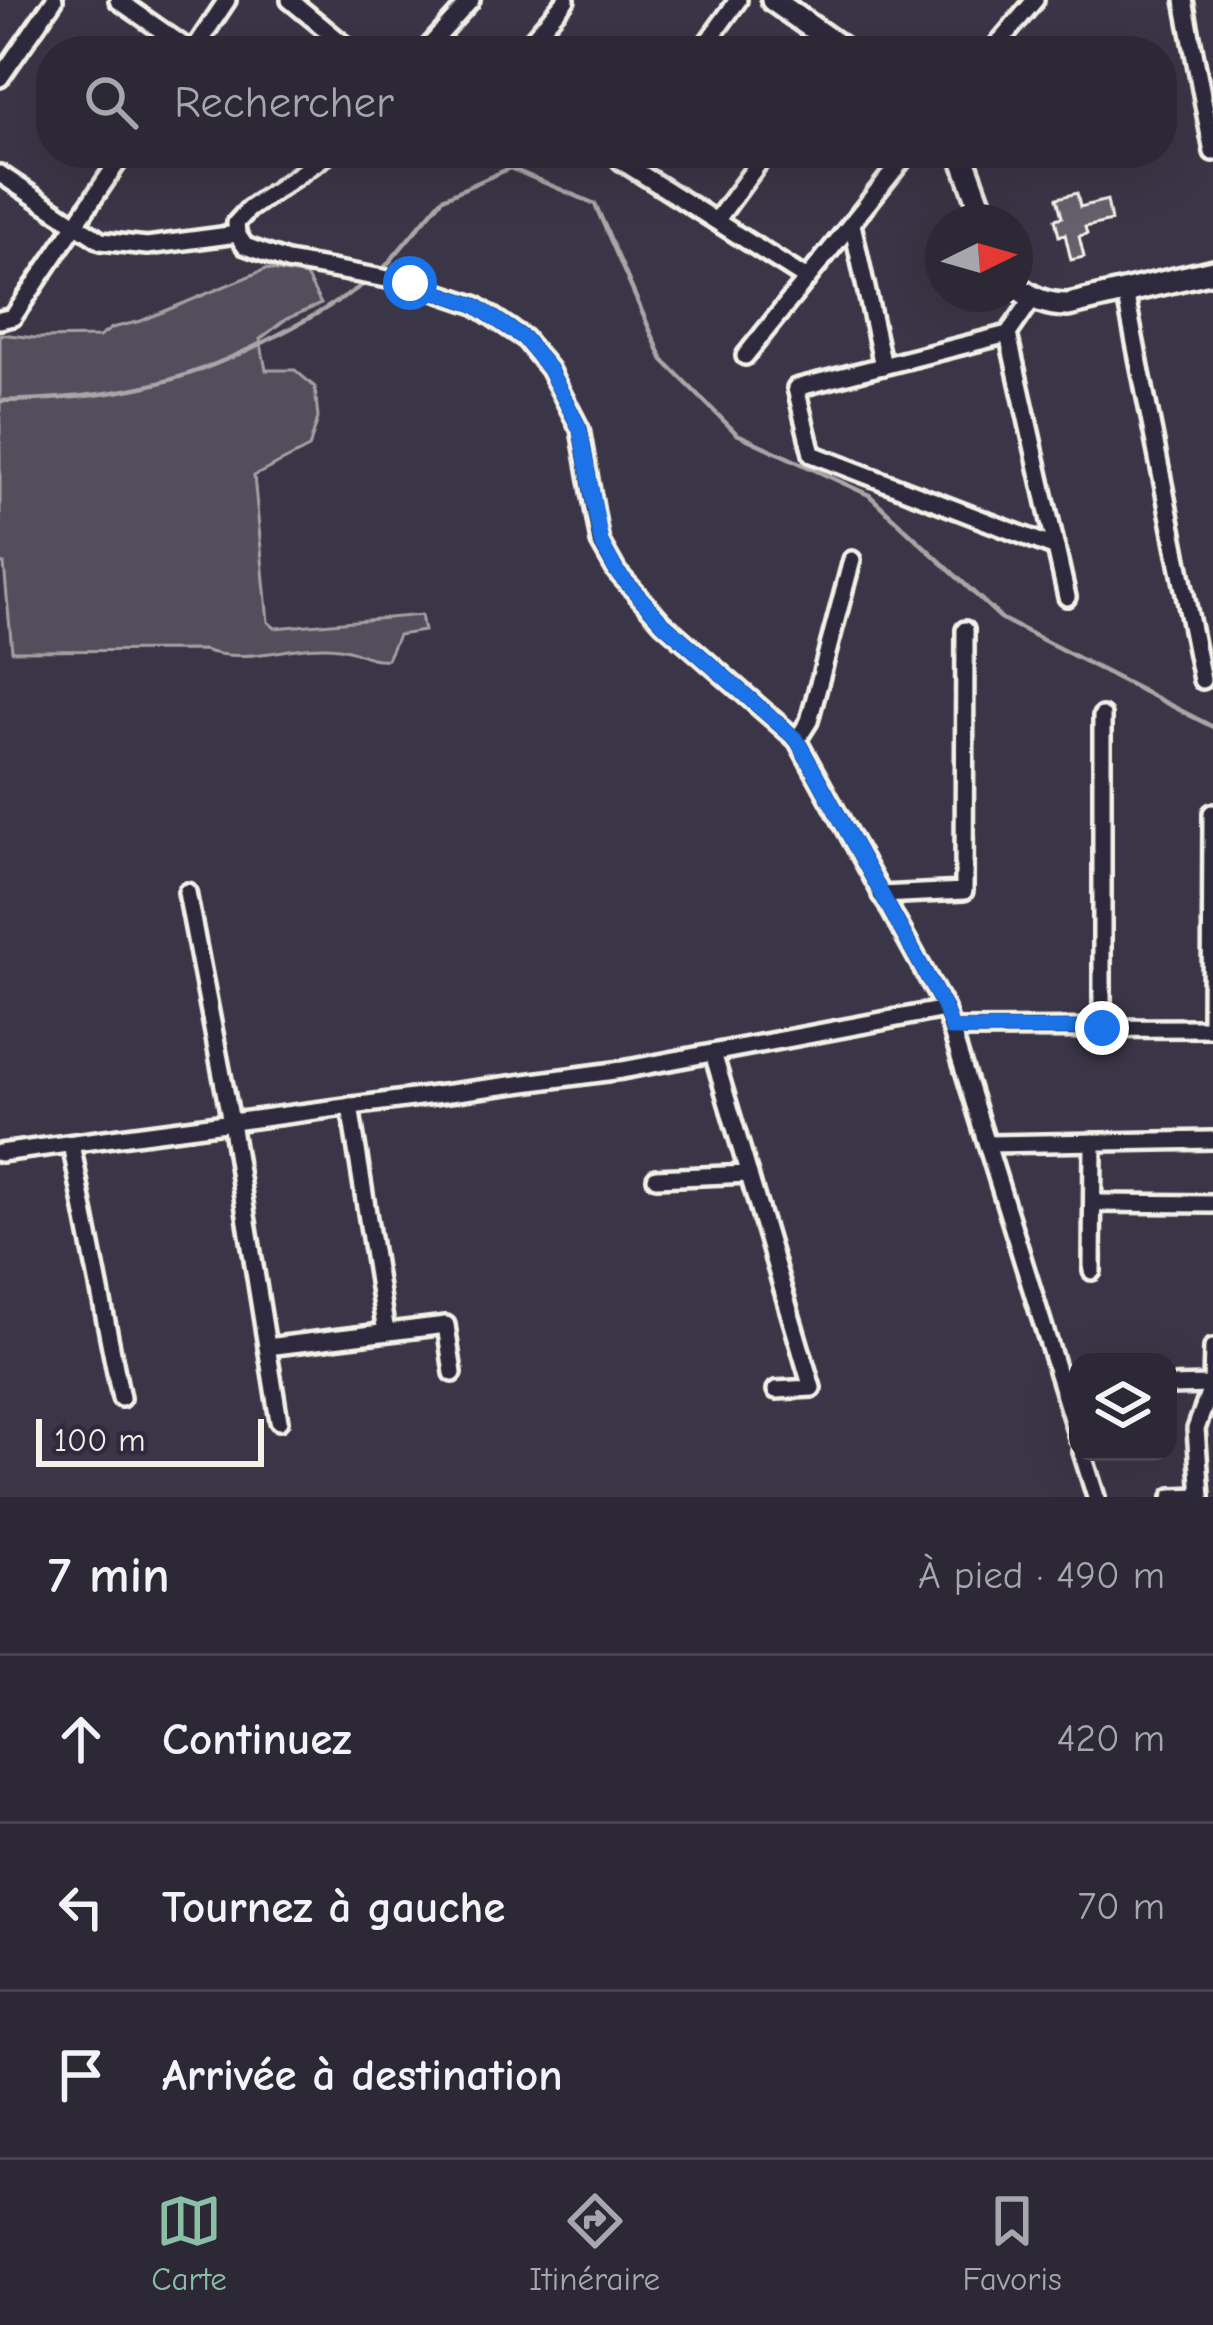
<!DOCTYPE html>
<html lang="fr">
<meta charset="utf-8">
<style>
body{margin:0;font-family:"Comic Neue",sans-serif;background:#34303d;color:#f1f3f6}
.controls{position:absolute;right:36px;bottom:36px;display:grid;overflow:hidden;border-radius:24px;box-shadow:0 12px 48px #0002}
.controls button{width:108px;height:108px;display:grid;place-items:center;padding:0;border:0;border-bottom:3px solid #484450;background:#2c2835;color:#f1f3f6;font:60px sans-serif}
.compass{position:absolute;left:925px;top:204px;width:108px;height:108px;border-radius:50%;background:#2c2835;box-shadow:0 12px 48px #0002;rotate:85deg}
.scale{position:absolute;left:36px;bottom:30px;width:228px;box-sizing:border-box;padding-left:12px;border:6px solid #f4f1e8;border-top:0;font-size:33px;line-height:42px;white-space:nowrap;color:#f4f1e8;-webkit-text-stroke:9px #2f2a3d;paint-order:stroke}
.stop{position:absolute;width:36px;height:36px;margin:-27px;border:9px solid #1a73e8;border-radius:50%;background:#fff}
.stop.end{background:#1a73e8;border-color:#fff;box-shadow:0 3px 12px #0008}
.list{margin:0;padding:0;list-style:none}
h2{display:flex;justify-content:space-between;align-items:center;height:156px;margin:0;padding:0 48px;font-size:51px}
h2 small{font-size:39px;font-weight:400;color:#a6a6ad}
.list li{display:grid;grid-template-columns:78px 1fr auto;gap:36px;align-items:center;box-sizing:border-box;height:168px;padding:0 48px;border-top:3px solid #484450}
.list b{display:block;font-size:45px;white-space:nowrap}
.list em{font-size:39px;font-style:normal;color:#a6a6ad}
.icon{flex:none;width:66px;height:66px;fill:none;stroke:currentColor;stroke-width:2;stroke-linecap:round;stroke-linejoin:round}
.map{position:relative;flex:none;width:1213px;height:1497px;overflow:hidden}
.search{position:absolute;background:#2c2835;box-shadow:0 12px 48px #0002;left:36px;right:36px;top:36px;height:132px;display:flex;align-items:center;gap:30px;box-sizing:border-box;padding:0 42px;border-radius:48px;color:#a6a6ad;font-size:45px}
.sheet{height:660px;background:#2c2835}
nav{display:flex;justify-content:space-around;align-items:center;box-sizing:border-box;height:168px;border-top:3px solid #484450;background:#2c2835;font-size:33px;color:#a6a6ad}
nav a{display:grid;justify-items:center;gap:6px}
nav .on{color:#8abfa5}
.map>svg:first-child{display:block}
.green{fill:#534e5c;stroke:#a4a0a2;stroke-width:3}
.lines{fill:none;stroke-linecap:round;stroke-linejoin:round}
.stream{stroke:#aaa6a7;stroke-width:4.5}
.building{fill:#65616c;stroke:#f4f1e8;stroke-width:3}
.street-casing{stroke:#f4f1e8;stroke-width:24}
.secondary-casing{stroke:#f4f1e8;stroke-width:30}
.street{stroke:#2f2a3d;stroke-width:15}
.secondary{stroke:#2f2a3d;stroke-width:21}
.route{stroke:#1a73e8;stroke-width:15}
</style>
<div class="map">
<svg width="1213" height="1497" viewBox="0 0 1213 1497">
<rect width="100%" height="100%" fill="#3b3647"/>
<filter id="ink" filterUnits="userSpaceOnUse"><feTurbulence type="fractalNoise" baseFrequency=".00833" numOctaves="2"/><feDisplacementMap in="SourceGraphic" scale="24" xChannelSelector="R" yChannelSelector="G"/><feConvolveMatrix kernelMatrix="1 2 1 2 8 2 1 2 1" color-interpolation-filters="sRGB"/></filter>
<g filter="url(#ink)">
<path class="green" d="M 266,269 L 306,276 L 321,304 L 286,319 L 260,339 L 266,370 L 295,370 L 315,387 L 318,418 L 309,448 L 254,476 L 268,622 L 275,628 L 421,615 L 424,631 L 398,635 L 387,659 C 369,661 356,650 339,648 C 294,642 251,666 203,650 L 12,651 L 4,564 L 0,564 L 0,334 L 35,338 L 99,337 L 112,328 L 141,321 Z"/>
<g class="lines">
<g class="stream">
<polyline points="379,274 443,198 510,168 595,204 663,360 737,434 869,495 1002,619 1213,727"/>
<path d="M 0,401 C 49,400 98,397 146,386 C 217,371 311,321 370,280"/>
</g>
</g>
<polygon class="building" points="1077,193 1080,207 1107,200 1111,221 1085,227 1087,234 1079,236 1084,257 1071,260 1065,234 1059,236 1055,219 1062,217 1057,198"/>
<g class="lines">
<defs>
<g id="street">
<polyline points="118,0 191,51"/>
<polyline points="290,0 352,51"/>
<polyline points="1184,0 1213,152"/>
<polyline points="193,51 227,0"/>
<polyline points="425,51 471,0"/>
<polyline points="522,51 566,0"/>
<polyline points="701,51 738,0"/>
<polyline points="992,51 1035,0"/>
<polyline points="0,78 54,0"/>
<polyline points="627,153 621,161 807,279"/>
<polyline points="0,174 101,241 147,246 237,234"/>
<polyline points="716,221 766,153"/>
<polyline points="852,224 883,366"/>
<polyline points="237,234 245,246 287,261 410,283 475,305 524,338 549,369 580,429 600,542 617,572 663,623 797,740 945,1009 1078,1438"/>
<polyline points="237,234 236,223 249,209 330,153"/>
<polyline points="1125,292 1202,680"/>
<polyline points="1033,298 1008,334 796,388 812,454 1056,548"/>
<polyline points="0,320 13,317 124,153"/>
<polyline points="1008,334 1067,597"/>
<polyline points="745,356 908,153"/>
<polyline points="1102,716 1102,1028"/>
<polyline points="797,740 809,721 852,560"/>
<polyline points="187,892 231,1122 279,1421"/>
<polyline points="881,895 964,891 965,630"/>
<polyline points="1211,1028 1212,813"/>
<polyline points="952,1029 1213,1028"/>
<polyline points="713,1053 812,1388 776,1390"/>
<polyline points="350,1106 386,1332"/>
<polyline points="71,1144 121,1398"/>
<polyline points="987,1144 1213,1140"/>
<polyline points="0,1153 622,1070 945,1009"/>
<polyline points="656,1178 749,1174"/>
<polyline points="1093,1203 1213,1204"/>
<polyline points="1092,1271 1093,1142"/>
<polyline points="267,1347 446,1325 453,1373"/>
<polyline points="1168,1386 1212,1385"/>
<polyline points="1082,1452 1096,1497"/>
<polyline points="1172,1497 1201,1496"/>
<polyline points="1201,1497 1196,1429 1212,1385 1213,1348"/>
</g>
<g id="secondary">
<polyline points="773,0 845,51"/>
<polyline points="961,153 986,222"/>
<path d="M 1015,285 C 1031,299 1047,305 1068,305 L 1213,271"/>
</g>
</defs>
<use href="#street" class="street-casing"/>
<use href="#secondary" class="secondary-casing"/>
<use href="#street" class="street"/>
<use href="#secondary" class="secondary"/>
</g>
</g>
<g class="lines" filter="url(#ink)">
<polyline class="route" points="410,283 475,305 524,338 549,369 580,429 601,542 617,572 663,623 797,740 945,1009 952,1029 1102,1028"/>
</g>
</svg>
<div class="controls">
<button><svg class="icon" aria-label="layers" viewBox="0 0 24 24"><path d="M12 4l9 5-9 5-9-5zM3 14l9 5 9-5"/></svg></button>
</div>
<svg class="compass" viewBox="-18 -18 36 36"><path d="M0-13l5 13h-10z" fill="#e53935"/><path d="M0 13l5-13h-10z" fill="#a6a6ad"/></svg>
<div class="scale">100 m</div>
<div class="stop" style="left:410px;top:283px"></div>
<div class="stop end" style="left:1102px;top:1028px"></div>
<div class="search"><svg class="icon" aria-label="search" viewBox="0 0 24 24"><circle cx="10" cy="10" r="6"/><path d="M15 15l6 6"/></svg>Rechercher</div>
</div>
<section class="sheet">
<h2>7 min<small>À pied · 490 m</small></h2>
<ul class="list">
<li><svg class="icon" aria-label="ahead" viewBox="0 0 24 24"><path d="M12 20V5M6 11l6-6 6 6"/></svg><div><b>Continuez</b></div><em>420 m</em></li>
<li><svg class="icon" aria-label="left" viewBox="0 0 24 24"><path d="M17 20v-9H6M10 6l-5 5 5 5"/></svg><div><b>Tournez à gauche</b></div><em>70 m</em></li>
<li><svg class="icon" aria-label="arrive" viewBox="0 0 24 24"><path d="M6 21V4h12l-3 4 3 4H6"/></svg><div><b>Arrivée à destination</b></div></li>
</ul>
</section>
<nav>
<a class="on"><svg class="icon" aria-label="map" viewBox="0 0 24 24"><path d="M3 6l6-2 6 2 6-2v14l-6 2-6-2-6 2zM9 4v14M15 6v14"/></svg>Carte</a>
<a><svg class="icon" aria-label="directions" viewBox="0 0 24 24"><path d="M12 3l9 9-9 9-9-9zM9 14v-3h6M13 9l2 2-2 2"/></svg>Itinéraire</a>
<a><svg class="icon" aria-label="saved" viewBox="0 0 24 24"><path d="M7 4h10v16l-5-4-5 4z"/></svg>Favoris</a>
</nav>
